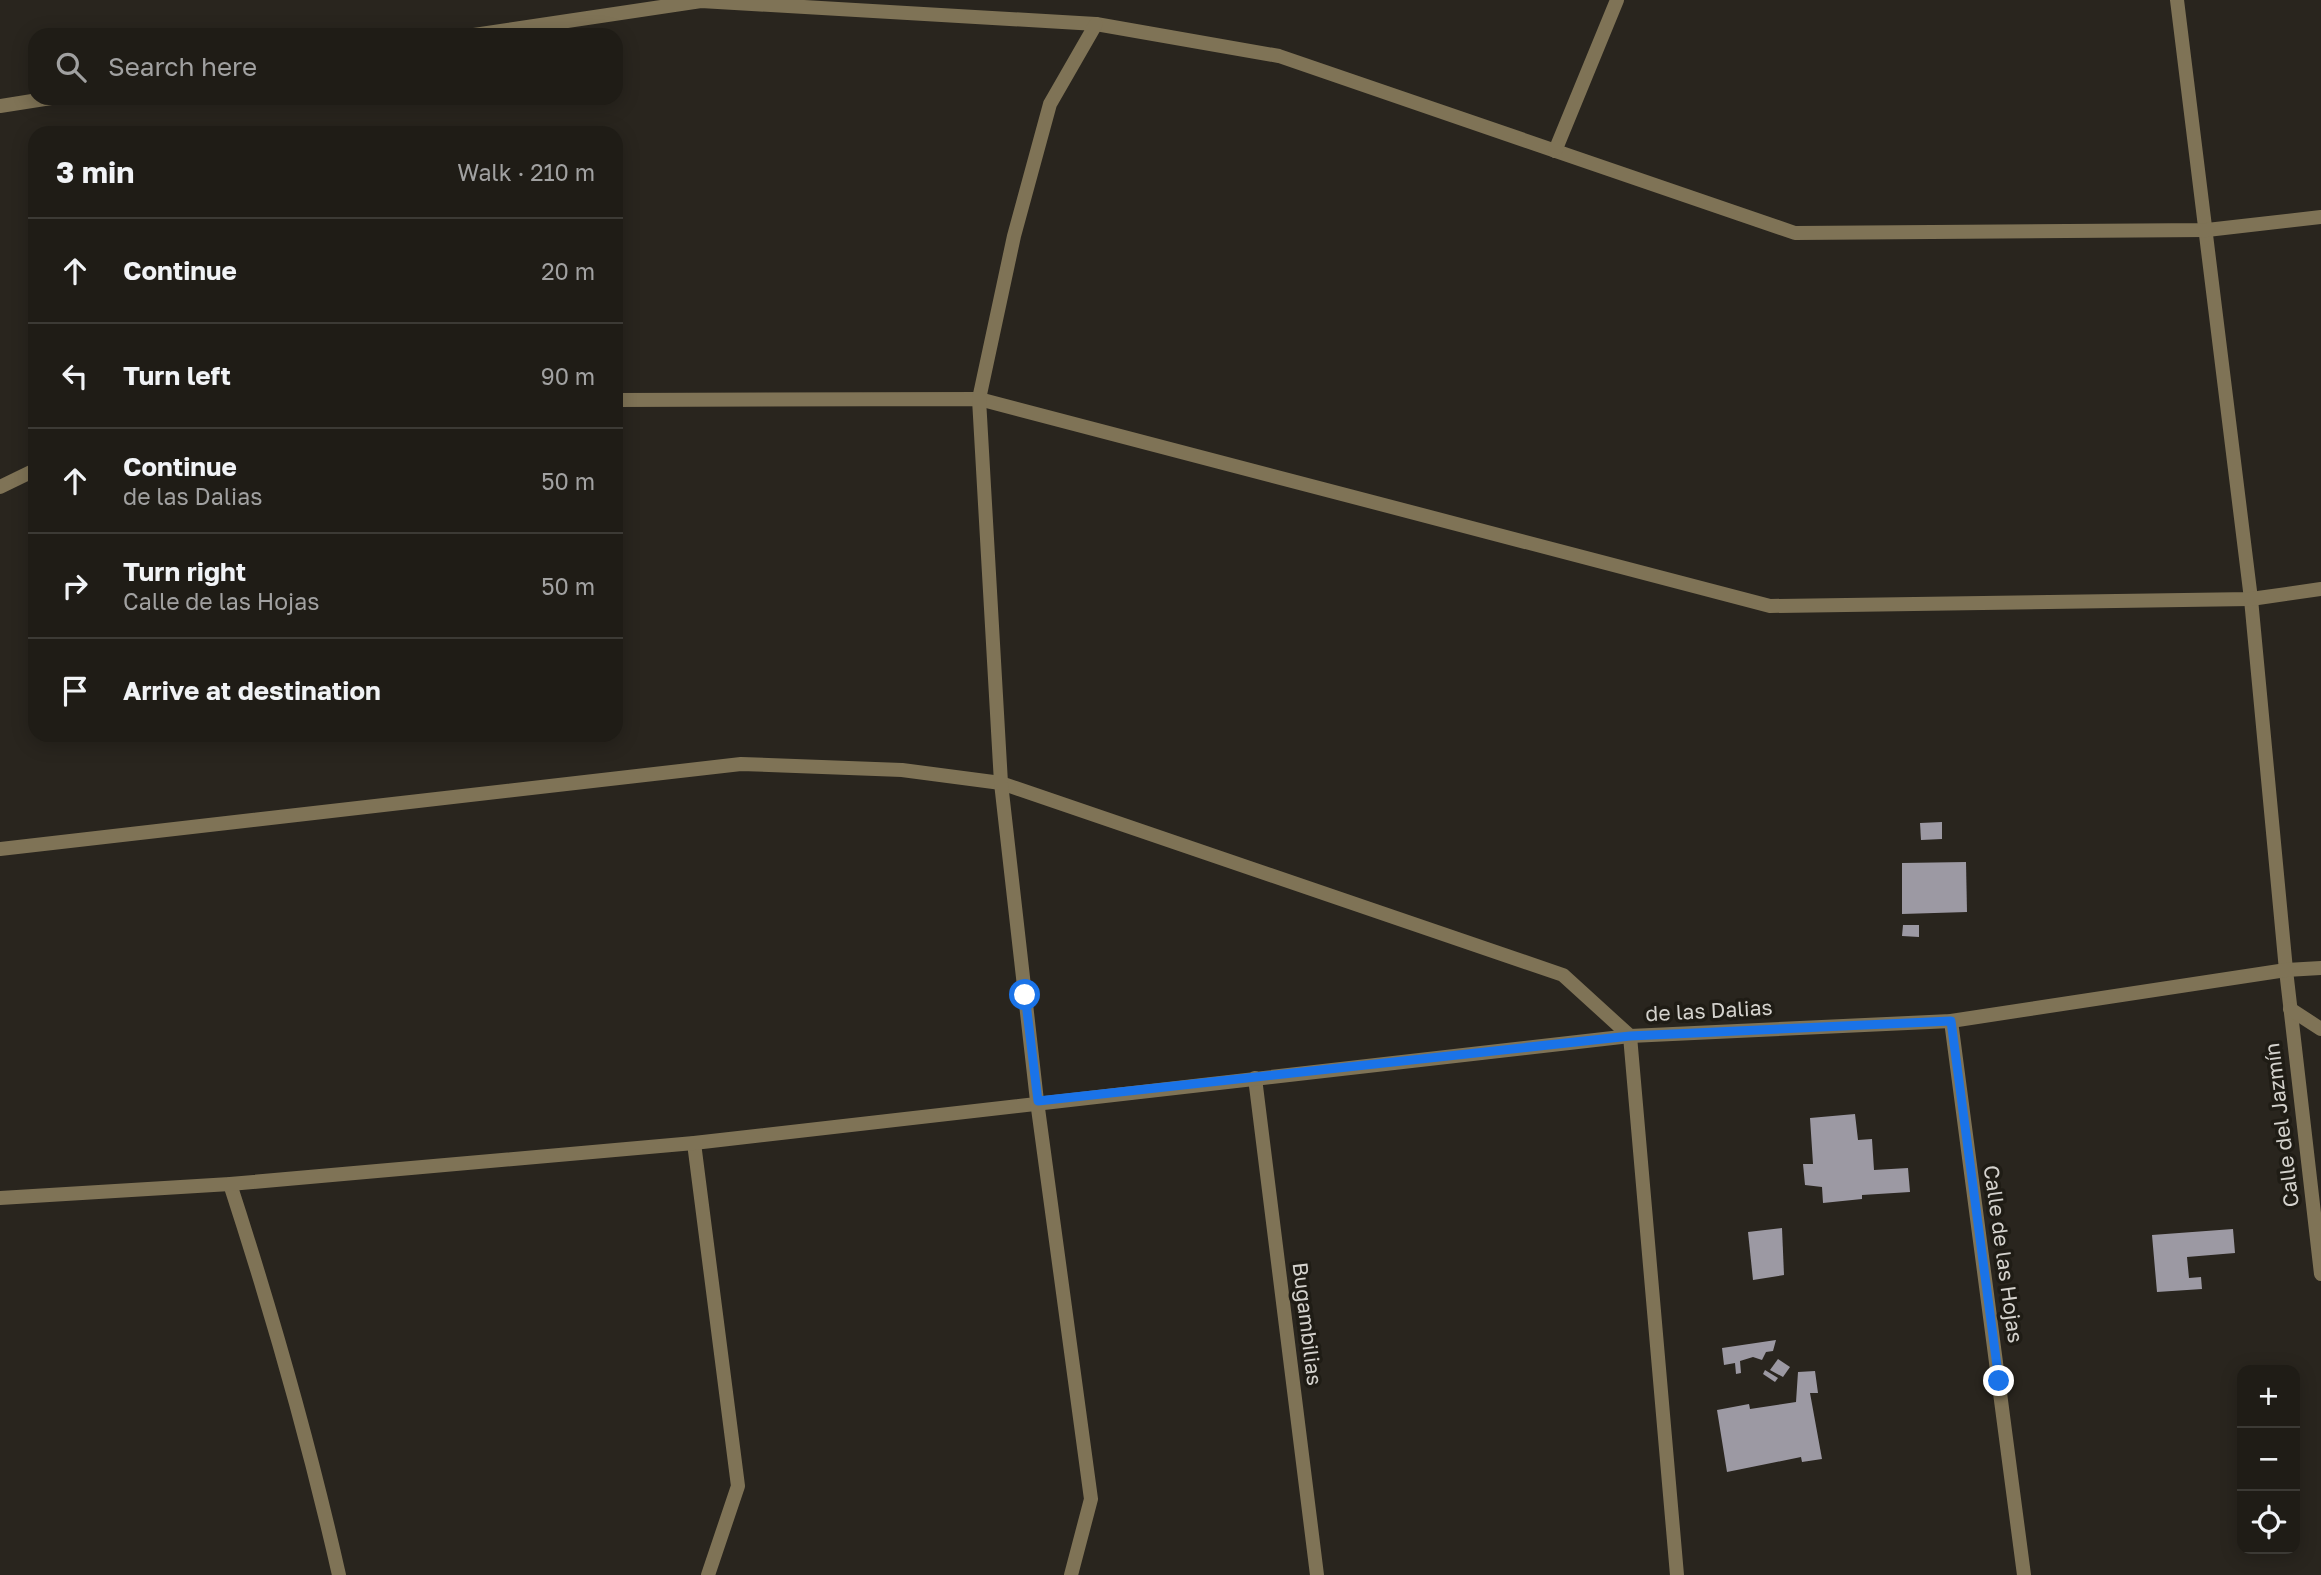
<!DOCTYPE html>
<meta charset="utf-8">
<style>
body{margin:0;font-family:"Golos Text",sans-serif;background:#27251f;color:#f1f3f6}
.controls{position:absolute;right:21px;bottom:21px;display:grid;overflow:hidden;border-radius:14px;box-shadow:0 4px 18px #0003}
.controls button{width:63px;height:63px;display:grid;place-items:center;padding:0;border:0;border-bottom:2px solid #3c3a35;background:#1f1c16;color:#f1f3f6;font:35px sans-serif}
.stop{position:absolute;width:21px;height:21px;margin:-16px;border:5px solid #1a73e8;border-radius:50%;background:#fff}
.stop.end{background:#1a73e8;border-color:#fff;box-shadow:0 2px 7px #0008}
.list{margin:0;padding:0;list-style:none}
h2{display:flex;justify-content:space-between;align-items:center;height:91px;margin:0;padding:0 28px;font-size:30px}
h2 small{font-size:23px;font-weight:400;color:#a1a1a1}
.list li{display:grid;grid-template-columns:46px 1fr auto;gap:21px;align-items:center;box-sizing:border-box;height:105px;padding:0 28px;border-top:2px solid #3c3a35}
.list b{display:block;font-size:26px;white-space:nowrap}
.list p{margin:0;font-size:23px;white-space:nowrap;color:#a1a1a1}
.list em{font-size:23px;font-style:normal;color:#a1a1a1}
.icon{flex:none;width:38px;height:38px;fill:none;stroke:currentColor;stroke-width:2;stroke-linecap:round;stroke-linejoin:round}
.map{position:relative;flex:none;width:2321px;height:1575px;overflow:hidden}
.search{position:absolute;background:#1f1c16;box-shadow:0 4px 18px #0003;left:28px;top:28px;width:595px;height:77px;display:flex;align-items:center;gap:18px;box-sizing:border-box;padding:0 24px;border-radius:21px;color:#a1a1a1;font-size:26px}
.panel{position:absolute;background:#1f1c16;box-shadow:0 4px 18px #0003;left:28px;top:126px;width:595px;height:616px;border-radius:21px}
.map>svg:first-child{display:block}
.building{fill:#9c99a3}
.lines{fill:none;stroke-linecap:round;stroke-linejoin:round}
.minor{stroke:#7f7356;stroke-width:14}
.route{stroke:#1a73e8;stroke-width:9}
.labels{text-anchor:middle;stroke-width:7;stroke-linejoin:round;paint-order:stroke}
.street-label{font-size:21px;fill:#d4d2cd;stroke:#1f1c15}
</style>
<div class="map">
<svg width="2321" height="1575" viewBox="0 0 2321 1575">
<rect width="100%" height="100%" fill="#29251e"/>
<g class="building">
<polygon points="1942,822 1942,839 1921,840 1920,823"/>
<polygon points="1966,862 1967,912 1902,914 1902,863"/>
<polygon points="1903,925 1919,925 1919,937 1902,936"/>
<polygon points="1855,1114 1858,1140 1872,1139 1874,1170 1908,1168 1910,1192 1862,1195 1862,1199 1823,1203 1822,1187 1805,1185 1803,1164 1813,1164 1810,1118"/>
<polygon points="1782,1228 1784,1275 1753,1280 1748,1232"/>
<polygon points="2233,1229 2235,1253 2187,1257 2189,1278 2201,1277 2202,1289 2157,1292 2152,1235"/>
<polygon points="1776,1340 1773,1351 1766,1352 1762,1360 1753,1357 1740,1361 1741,1373 1736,1374 1735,1363 1724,1365 1722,1348"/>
<polygon points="1778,1359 1790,1367 1783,1377 1770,1370"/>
<polygon points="1765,1370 1778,1378 1775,1382 1763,1374"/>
<polygon points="1815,1371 1818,1393 1810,1393 1822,1459 1802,1462 1801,1457 1727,1472 1717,1410 1749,1404 1750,1409 1796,1402 1798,1372"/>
</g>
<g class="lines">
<g class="minor">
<polyline points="2177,0 2251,599 2286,970 2321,1274"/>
<polyline points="474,35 701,1 1096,24 1279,56 1795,233 2207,230 2321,217"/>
<polyline points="0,106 51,98"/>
<polyline points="1555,151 1617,0"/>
<polyline points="616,400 979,399 1770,606 2251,599 2321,589"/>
<polyline points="0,487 35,470"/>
<polyline points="0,849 741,764 902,770 1001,783 1563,975 1630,1036"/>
<polyline points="2290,1009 2321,1029"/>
<polyline points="1951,1021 2024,1575"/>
<polyline points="1630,1036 1677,1575"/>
<polyline points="1255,1078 1317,1575"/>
<polyline points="694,1143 738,1486 708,1575"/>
<path d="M 230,1184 C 272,1313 309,1442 339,1575"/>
<polyline points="0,1198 230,1184 694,1143 1630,1036 1951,1021 2286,970 2321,968"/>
<polyline points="1071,1575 1091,1499 1037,1101 1001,783 979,399 1014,236 1050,104 1096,24"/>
</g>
</g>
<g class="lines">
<polyline class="route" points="1025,995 1038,1101 1630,1036 1951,1021 1999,1381"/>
</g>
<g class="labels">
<g class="street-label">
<text transform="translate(1709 1011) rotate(-3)" y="7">de las Dalias</text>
<text transform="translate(2282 1125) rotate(-97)" y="7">Calle del Jazmín</text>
<text transform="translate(2003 1254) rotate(82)" y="7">Calle de las Hojas</text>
<text transform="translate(1307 1324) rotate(83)" y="7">Bugambilias</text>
</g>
</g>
</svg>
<div class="controls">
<button>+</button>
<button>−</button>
<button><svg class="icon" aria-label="locate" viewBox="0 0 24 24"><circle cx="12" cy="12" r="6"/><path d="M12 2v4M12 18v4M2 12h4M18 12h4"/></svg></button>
</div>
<div class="stop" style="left:1025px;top:995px"></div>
<div class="stop end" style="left:1999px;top:1381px"></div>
<div class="search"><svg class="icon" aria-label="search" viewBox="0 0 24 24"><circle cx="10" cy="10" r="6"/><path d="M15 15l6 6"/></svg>Search here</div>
<section class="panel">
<h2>3 min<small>Walk · 210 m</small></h2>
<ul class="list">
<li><svg class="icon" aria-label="ahead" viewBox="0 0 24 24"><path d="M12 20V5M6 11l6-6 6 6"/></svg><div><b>Continue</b></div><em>20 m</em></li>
<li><svg class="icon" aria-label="left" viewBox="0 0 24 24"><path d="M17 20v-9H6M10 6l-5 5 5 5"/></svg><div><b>Turn left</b></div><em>90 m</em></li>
<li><svg class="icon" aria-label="ahead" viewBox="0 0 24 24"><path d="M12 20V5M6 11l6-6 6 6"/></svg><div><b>Continue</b><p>de las Dalias</p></div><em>50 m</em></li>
<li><svg class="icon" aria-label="right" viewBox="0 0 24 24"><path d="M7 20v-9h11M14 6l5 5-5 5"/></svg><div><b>Turn right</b><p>Calle de las Hojas</p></div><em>50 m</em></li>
<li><svg class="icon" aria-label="arrive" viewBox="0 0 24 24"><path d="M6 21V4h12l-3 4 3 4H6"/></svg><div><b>Arrive at destination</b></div></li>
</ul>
</section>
</div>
